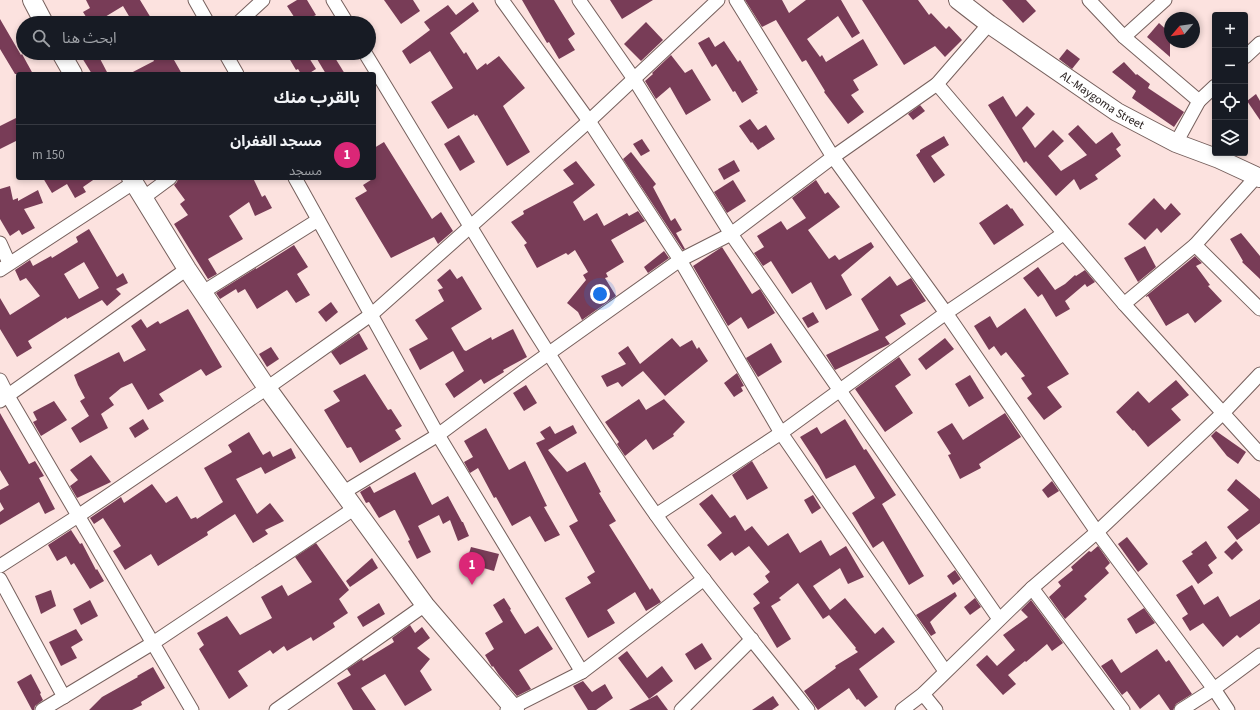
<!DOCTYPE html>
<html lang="ar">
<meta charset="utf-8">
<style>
body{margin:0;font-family:"Source Sans 3","Noto Sans Arabic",sans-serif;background:#242831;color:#f1f3f6;direction:rtl}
.controls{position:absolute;right:12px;top:12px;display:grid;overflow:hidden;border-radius:4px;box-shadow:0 2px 6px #0003}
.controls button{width:36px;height:36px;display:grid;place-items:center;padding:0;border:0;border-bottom:1px solid #363941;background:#171b24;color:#f1f3f6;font:20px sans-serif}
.compass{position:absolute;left:1164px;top:12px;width:36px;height:36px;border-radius:50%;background:#171b24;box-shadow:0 2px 6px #0003;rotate:241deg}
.you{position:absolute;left:600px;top:294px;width:14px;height:14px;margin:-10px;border:3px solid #fff;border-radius:50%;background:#1a73e8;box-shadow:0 0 0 6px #1a73e833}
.badge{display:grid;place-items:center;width:26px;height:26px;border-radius:50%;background:#db2777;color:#fff;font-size:13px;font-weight:700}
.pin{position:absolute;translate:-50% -33px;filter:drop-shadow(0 1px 2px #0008)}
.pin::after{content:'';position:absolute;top:21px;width:14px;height:12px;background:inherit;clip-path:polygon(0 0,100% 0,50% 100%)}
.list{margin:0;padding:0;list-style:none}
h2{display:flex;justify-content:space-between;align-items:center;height:52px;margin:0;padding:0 16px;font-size:17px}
h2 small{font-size:13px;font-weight:400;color:#9ea1a6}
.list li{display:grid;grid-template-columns:26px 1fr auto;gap:12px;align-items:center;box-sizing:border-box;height:56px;padding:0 16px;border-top:1px solid #363941}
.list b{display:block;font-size:15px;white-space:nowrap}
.list p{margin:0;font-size:13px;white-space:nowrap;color:#9ea1a6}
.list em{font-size:13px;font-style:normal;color:#9ea1a6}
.icon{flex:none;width:22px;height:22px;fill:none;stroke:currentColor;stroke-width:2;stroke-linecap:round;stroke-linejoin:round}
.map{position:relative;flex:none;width:1260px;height:710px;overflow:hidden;direction:ltr}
.search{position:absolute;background:#171b24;box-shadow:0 2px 6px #0003;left:16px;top:16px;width:360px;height:44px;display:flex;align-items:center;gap:10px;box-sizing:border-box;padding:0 14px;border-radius:22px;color:#9ea1a6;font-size:15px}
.panel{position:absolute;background:#171b24;box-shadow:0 2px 6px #0003;left:16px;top:72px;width:360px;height:108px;border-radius:4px;direction:rtl}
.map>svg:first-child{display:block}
.building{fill:#783c57;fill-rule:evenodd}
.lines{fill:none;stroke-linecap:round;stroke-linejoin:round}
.street-casing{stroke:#76605d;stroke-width:15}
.secondary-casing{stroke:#76605d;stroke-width:20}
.street{stroke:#fff;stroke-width:13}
.secondary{stroke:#fff;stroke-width:18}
.labels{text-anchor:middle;stroke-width:4;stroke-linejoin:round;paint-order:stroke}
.street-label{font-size:12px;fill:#241b1a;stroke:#fef3f2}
</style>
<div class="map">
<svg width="1260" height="710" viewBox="0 0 1260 710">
<rect width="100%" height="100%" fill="#fce2df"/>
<g class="building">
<polygon points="86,0 140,0 154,23 133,23 123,6 95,23 90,23 83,12 90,8"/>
<polygon points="297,0 307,0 316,15 314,16 318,23 298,23 287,6"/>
<polygon points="384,0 413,0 420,11 401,24"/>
<polygon points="522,0 554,0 575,34 568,39 575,50 559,59 549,42 547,43"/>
<polygon points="610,0 653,0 622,19"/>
<polygon points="745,0 782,0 789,13 806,0 841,0 860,33 852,38 838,16 807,39 820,57 822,55 826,62 863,39 878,65 853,80 859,90 851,95 864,112 848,124 824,92 825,91 806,60 802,62 776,20 762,27"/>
<polygon points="862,0 918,0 929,15 931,13 946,29 949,26 962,40 945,57 935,46 904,65"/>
<polygon points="1002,0 1026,0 1036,11 1023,23"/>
<polygon points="473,2 479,11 450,33 464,54 466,52 477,70 486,63 487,65 499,56 525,88 503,106 530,152 507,166 477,115 475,116 474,114 448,129 431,102 453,88 430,51 410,64 402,51 430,30 424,22 448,5 456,15"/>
<polygon points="0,19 21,55 22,54 33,74 15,74 0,49"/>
<polygon points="646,22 663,40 641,61 624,44"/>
<polygon points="1159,23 1170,33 1170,57 1147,37"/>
<polygon points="709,37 715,47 724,41 738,62 740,60 758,90 756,91 758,93 742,103 735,91 733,92 716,64 712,67 698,43"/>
<polygon points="1067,49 1080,59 1072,69 1059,59"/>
<polygon points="79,53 97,53 108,74 92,74"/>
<polygon points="150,53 170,53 182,74 129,74 154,61"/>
<polygon points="286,53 306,53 316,69 308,74 301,74 298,69 296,70"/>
<polygon points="327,53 332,53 345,74 326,74 317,59"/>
<polygon points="671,55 685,73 692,69 711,100 686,115 670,87 656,99 645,81 653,74 652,73"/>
<polygon points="1124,62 1136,75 1137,74 1150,84 1148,88 1184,112 1174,127 1132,98 1136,91 1112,72"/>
<polygon points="1256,94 1260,101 1260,120 1247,101"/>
<polygon points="1003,96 1016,117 1027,106 1035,114 1022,128 1035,148 1053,130 1064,141 1048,156 1061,171 1087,155 1068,134 1078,125 1096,144 1112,132 1121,145 1116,149 1121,156 1095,175 1098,179 1080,190 1074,179 1056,196 1026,161 1024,163 988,105"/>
<polygon points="920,105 925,111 913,120 908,114"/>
<polygon points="18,117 18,140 0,149 0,126"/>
<polygon points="750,119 758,130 766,125 775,139 758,150 752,142 751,143 739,126"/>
<polygon points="459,135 475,162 460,171 444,144"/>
<polygon points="944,136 949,145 931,156 945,175 934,183 916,155 920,152 920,150"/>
<polygon points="642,139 650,151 641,156 633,144"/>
<polygon points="384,142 432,219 441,212 453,231 438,244 434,237 391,258 355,198 367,191 363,185 374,178 374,148"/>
<polygon points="631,152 656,184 653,187 671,221 675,218 682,230 676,233 685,249 683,250 623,159"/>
<polygon points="734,160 740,171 724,180 718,169"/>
<polygon points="576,161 595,185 573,202 584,221 597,213 604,226 627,213 629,216 638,211 645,221 611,240 624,262 606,273 608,277 605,278 616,296 582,320 578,312 567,303 586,280 583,275 588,272 575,250 568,255 566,253 537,268 524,245 527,243 511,222 524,214 523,211 574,184 563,170"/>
<polygon points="43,178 96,178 83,187 86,192 75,198 67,184 52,193"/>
<polygon points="178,178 253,178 262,197 265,195 272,208 255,216 249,202 229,216 243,239 208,259 217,274 208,279 174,224 188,215 180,204 185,200 174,185 177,182"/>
<polygon points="733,180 746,201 727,213 714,192"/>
<polygon points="816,180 825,194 828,192 840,207 808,230 829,259 835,255 839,260 871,242 874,247 841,275 852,295 826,310 811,282 792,294 771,261 763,266 754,253 764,247 757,236 781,221 787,230 806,218 792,198"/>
<polygon points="10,186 13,200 18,198 18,201 38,190 43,203 24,209 35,228 22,235 19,230 10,236 0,219 0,189"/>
<polygon points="1154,198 1165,210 1171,203 1181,214 1161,233 1157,228 1145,240 1128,224"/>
<polygon points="1007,204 1011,209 1012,208 1024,225 994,245 979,223"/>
<path d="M 89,229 L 117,277 L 123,273 L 128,283 L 116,289 L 121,294 L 107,306 L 102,300 L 67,319 L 66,317 L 28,341 L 32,348 L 17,357 L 0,329 L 0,298 L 10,315 L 40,296 L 26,278 L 20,281 L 15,270 L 30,260 L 33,266 L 51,256 L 52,258 L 78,242 L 76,237 ZM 84,262 L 99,288 L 79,299 L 64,274 Z"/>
<polygon points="1241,233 1260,256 1260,279 1242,262 1243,261 1230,239"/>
<polygon points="294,245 308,267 297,274 310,295 296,303 287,290 257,309 245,289 238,293 236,289 220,299 216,293 256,268 256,269"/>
<polygon points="1145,246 1156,267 1138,282 1124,258"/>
<polygon points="722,247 752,294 760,289 775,313 748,329 741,317 728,326 693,266"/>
<polygon points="664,251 669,258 648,273 644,267"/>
<polygon points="1195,256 1202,263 1196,266 1210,285 1208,286 1222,301 1195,323 1188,313 1166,326 1148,296 1146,297 1146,296"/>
<polygon points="1038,267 1055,290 1065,284 1075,275 1076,276 1085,270 1095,282 1087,287 1085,284 1065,301 1070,309 1056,317 1042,294 1038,297 1023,278"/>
<polygon points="450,269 457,279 462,276 482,309 451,328 464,350 466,351 491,337 492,340 513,329 527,357 503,370 504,372 484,384 481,379 454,398 445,384 464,371 453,351 420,370 409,349 428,339 415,320 444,301 438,290 443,288 437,280"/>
<polygon points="890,276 897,286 911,278 926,301 900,315 906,324 885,337 890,344 835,370 826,355 879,330 861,299"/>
<polygon points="331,302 338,312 326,322 318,312"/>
<polygon points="1025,308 1069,374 1047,387 1062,407 1044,420 1027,398 1032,394 1021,378 1025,376 1006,352 1001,356 994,346 989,350 974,326 990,316 997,328"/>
<polygon points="188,309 222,367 206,376 201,369 159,394 164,401 148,410 132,383 121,388 109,398 114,405 101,414 108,428 80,443 71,428 89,416 80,401 85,398 78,385 74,375 119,352 124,362 146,350 131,326 141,319 147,328 158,321 160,324"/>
<polygon points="813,312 819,322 808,328 802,318"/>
<polygon points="359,333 368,349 340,365 331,352"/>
<polygon points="672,338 680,347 692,340 697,349 699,347 708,361 665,396 643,371 622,387 618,382 607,387 601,376 626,364 618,353 628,346 640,364"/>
<polygon points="945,338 954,349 926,370 918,359"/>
<polygon points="771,343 782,362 758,377 746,358"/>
<polygon points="271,347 279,359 267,367 259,354"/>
<polygon points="899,357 911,375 895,386 913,413 885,432 855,389"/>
<polygon points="737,373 744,386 741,387 743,391 734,397 724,383"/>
<polygon points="365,374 388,410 391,409 402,426 395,430 401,439 360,463 351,447 347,448 324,410 340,401 333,391"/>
<polygon points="970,375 984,398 969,407 955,384"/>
<polygon points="1176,380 1189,395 1171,409 1181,420 1148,447 1134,430 1133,431 1116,412 1138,391 1149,403"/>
<polygon points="526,385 537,403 524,411 513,393"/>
<polygon points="639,399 646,410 664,399 685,422 673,434 674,436 653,450 646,439 625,456 617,444 619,442 605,422"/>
<polygon points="54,401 67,420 41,436 33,422 37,420 33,412"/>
<polygon points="0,413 29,464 35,461 44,476 39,478 55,509 45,514 39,502 0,525 0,512 4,509 0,502 0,490 9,485 0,470"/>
<polygon points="1005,413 1021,437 979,464 981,468 960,479 948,455 951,454 937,432 952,423 963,440"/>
<polygon points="143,419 149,429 135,438 129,428"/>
<polygon points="845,419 864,450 866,449 896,495 882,504 924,576 909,585 883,541 873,548 852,513 875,498 855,465 826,479 819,466 800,437 817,427 821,434"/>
<polygon points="573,425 577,433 548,450 567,472 585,462 601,492 599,493 616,521 609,525 650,590 652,588 661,602 646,611 635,592 607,610 615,623 588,638 565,598 591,583 587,577 595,572 569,526 578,521 536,443 545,439 540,432 550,426 555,434"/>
<polygon points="486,428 509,470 525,461 547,506 544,507 560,535 545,542 530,516 512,526 496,497 494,498 478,468 470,473 464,462 473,457 464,441"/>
<polygon points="1216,431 1246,452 1238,464 1227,456 1211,436"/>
<polygon points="249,432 263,455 270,451 273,457 291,448 296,458 265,474 261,467 236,479 257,514 270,503 284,521 265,530 268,534 253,543 235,514 207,532 208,535 158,566 151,554 125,570 113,551 121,546 103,518 94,524 90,518 121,497 124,503 152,484 166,503 177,496 191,519 196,517 197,519 223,502 204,468 232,452 228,445"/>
<polygon points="91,455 111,482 77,498 70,486 78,480 70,470"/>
<polygon points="752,461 768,488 747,500 732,475"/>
<polygon points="415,472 432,505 448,496 462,522 463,522 469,536 458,541 450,520 443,524 439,515 418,526 431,552 417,559 408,541 410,540 395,510 394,510 379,518 369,502 366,503 360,492 370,486 374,493"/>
<polygon points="1236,479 1260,499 1260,523 1237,540 1227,527 1249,510 1227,490"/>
<polygon points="1052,481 1059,491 1048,498 1042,490"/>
<polygon points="712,494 730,518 735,515 745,531 752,526 768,546 788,533 800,553 821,540 830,556 846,546 864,577 848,584 840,568 813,586 830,610 845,598 875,634 883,627 895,642 859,669 878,697 865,707 858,699 857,700 849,688 818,710 804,691 836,668 835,666 858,652 855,649 856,648 829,615 823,619 798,583 779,598 781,600 771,606 791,639 777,648 753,608 760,603 753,594 769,582 765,576 770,572 749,546 735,556 732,552 720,561 707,545 722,533 699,504"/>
<polygon points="813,495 821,508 812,514 804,500"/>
<polygon points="71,530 80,544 82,543 96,570 97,569 104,581 90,589 74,563 71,565 66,556 57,561 48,545"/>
<polygon points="1127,537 1148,564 1138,572 1118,544"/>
<polygon points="1206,541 1217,558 1208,565 1213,573 1198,584 1182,561 1193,554 1191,552"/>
<polygon points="1236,541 1243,550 1232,560 1224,552"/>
<polygon points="316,543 349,590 339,599 348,613 333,623 335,627 313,641 311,637 287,651 284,646 273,654 270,650 238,671 248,686 229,699 199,649 204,645 197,633 227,616 240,635 272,618 261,597 282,585 288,596 312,582 295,557"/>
<polygon points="1098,546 1110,563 1105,568 1109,573 1084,596 1087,599 1065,619 1049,597 1061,586 1058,582 1073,570 1071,567 1089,551 1091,552"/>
<polygon points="471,547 499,554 494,571 466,563"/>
<polygon points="372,558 378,568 350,587 346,581"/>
<polygon points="955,570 961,579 953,585 947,576"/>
<polygon points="1192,585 1204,605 1218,596 1230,617 1260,599 1260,623 1240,638 1237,635 1223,647 1203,623 1190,631 1182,618 1188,614 1176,595"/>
<polygon points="51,590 56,606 41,614 35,596"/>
<polygon points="955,592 957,596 930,622 936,633 931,636 916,615"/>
<polygon points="504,598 511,609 510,610 525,634 538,626 553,649 519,670 531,689 517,696 499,675 493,666 492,667 485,655 494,649 485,633 503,622 493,605"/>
<polygon points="975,598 981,607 970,615 964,607"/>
<polygon points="90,600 98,616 81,625 73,609"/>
<polygon points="1031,600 1063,643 1052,651 1047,644 1026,662 1025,661 1008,675 1016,684 1003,695 976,665 987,655 997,666 1015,650 1003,635 1028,617 1021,610"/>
<polygon points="379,603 385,614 363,627 357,617"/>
<polygon points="1144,608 1155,623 1136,634 1127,619"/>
<polygon points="410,625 415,633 422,627 430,638 417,648 430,659 420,671 432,690 405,706 385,674 361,688 376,710 353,710 337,683 351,675 347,669 362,659 363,661 394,642 392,638"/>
<polygon points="76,629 83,640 71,647 77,658 61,666 49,642"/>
<polygon points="702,643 712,659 695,670 685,654"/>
<polygon points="1157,649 1166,662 1169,660 1192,694 1176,704 1173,710 1170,710 1159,694 1140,709 1127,691 1122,695 1101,666 1112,659 1121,673"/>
<polygon points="627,651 647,678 662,666 673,681 649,699 618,658"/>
<polygon points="153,667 165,688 141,702 142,705 132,710 89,710 102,697 138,677 137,676"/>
<polygon points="31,674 41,693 40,694 43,700 35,706 34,710 32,710 17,682"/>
<polygon points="583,681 592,692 605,684 613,698 596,710 588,710 573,686"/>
<polygon points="657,695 668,710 629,710"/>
<polygon points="773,696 779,705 772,710 752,710"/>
</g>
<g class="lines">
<defs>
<g id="street">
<polyline points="195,0 208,23"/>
<polyline points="333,0 347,23"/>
<polyline points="502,0 589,121 680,260 781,433 945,671"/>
<polyline points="579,0 634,79 731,234 999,619"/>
<polyline points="736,0 833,157 946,313 1097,532 1214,689 1228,710"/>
<polyline points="1089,0 1124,37 1199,101"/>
<polyline points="238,23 263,0"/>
<polyline points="1124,37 1165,0"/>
<polyline points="225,53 237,74"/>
<path d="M 365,53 C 460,208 551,366 656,515 C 703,582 757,645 808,710"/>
<polyline points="1245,57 1260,43"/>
<polyline points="937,84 1124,304 1260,454"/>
<polyline points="1176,143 1199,101 1215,86"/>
<polyline points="295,178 438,435 582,672"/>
<polyline points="143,198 170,178"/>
<polyline points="0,243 9,263"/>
<polyline points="1195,245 1260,309"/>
<polyline points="0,270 133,183"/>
<polyline points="203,292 318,220"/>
<polyline points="1124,304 1195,245 1257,176"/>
<polyline points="0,380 8,396 192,710"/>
<polyline points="0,401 187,269"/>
<polyline points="344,492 438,435 524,371 680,260 731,234 833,157 937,84 989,24"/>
<polyline points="656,515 781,433 946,313 1063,234"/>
<polyline points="0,566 78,516 267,388 372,314 589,121 718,0"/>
<polyline points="0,579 64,697"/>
<polyline points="1032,588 1123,710"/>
<polyline points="923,694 936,710"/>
<polyline points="42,710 153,643 355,508"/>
<polyline points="276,710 425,605"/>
<polyline points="507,710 582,672 704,579"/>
<polyline points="681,710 752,639"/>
<polyline points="902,710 923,694 1032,588 1097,532 1223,413 1260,374"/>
<polyline points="1181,710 1214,689 1260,655"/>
</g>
<g id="secondary">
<polyline points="32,0 44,23"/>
<path id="s1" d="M 958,0 L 989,24 L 1117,112 L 1176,143 L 1219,159 L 1260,178"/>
<polyline points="61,53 73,74"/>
<polyline points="131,178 187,269 267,388 425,605 515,710"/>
</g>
</defs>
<use href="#street" class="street-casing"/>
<use href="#secondary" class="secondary-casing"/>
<use href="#street" class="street"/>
<use href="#secondary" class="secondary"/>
</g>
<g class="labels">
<g class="street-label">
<text dy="4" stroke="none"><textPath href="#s1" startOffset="176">AL-Maygoma Street</textPath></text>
</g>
</g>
</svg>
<div class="controls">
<button>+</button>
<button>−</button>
<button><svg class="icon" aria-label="locate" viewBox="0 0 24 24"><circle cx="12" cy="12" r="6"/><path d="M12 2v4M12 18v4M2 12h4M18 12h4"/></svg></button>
<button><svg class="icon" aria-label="layers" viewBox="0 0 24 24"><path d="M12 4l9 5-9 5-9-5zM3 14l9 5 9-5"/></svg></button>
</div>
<svg class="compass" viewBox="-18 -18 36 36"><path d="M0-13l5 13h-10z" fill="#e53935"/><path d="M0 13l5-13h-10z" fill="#9ea1a6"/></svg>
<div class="you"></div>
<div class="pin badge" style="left:472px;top:585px">1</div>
<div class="search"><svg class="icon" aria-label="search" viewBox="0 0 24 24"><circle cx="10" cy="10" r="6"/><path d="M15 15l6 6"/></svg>ابحث هنا</div>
<section class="panel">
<h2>بالقرب منك<small></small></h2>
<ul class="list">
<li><span class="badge">1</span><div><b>مسجد الغفران</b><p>مسجد</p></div><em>150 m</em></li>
</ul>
</section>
</div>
